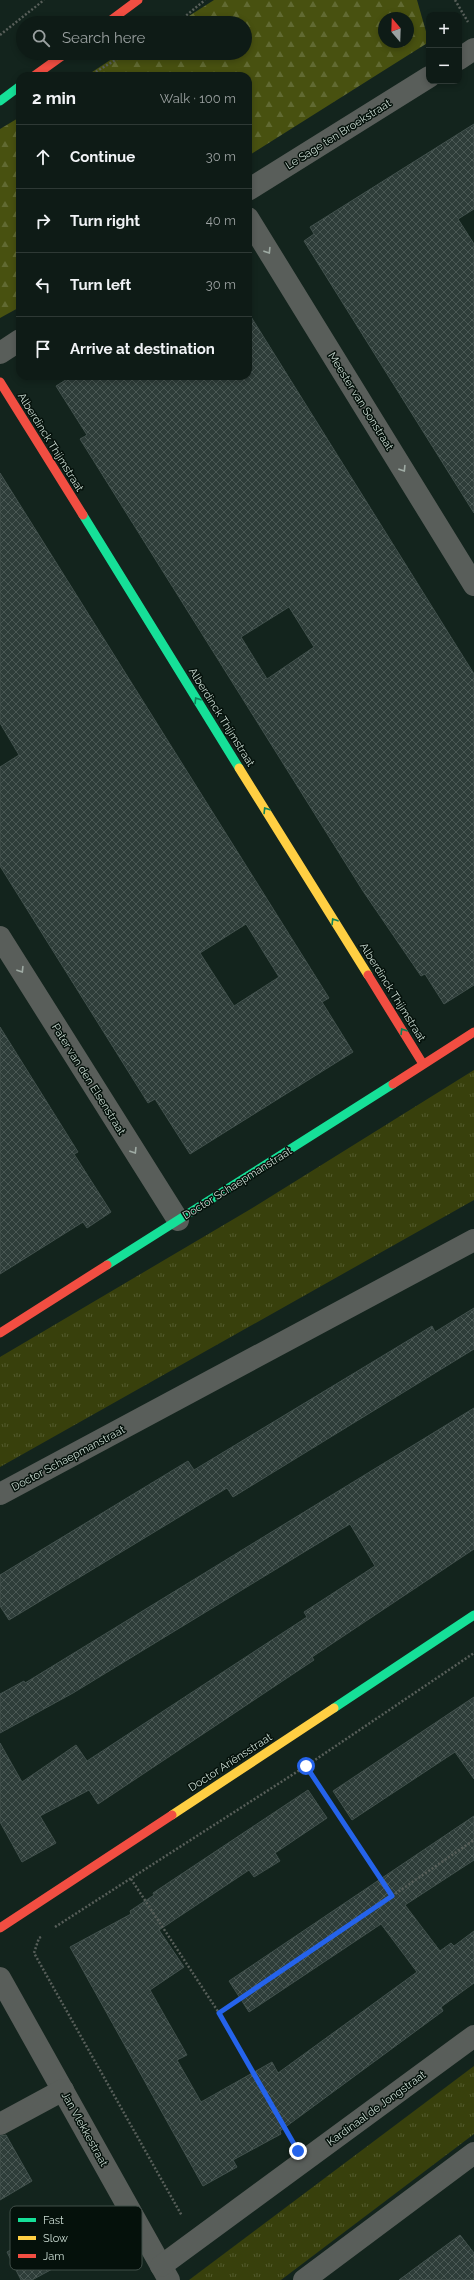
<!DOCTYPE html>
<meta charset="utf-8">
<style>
body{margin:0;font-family:Raleway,sans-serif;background:#1c2823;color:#f1f3f6}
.controls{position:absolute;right:12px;top:12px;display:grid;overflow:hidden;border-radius:8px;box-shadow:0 2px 6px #0003}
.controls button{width:36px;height:36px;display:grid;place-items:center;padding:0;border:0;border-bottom:1px solid #2e3935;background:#0e1b16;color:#f1f3f6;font:20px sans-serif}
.compass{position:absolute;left:378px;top:12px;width:36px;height:36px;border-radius:50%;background:#0e1b16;box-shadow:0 2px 6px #0003;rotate:341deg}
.stop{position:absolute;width:12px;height:12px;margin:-9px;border:3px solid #2563eb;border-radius:50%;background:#fff}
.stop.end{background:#2563eb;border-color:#fff;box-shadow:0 1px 4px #0008}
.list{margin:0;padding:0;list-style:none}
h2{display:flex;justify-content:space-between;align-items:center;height:52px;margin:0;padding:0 16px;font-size:17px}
h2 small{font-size:13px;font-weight:400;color:#9ba1a1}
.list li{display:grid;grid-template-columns:26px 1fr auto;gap:12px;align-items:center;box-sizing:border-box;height:64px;padding:0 16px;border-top:1px solid #2e3935}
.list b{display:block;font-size:15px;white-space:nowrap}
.list em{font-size:13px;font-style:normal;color:#9ba1a1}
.icon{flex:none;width:22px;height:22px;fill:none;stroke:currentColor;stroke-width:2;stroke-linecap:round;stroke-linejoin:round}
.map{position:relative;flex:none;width:474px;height:2280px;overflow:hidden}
.search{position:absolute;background:#0e1b16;box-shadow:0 2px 6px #0003;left:16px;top:16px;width:236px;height:44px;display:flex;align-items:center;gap:10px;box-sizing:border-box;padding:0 14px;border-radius:22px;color:#9ba1a1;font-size:15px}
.panel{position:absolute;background:#0e1b16;box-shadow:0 2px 6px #0003;left:16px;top:72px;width:236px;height:308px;border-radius:12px}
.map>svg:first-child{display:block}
.grass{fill:url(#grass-tufts)}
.forest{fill:url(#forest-firs);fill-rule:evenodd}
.building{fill:url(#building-cross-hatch);stroke:#42514d;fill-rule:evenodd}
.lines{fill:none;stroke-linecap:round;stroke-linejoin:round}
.path{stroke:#585f5a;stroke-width:2.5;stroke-dasharray:2 2;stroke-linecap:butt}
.street{stroke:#595e5a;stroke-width:22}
.fast{stroke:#16e098;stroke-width:9}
.slow{stroke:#ffcf43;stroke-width:9}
.jam{stroke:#f24e42;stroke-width:9}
.oneway{stroke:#9faba4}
.oneway2{stroke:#0e8359}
.route{stroke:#2563eb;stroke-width:5}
.labels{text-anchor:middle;stroke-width:3;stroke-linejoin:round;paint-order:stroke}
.street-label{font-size:11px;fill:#cdded5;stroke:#05110b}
.key{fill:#05110b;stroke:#414e48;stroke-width:1}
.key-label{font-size:11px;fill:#cdded5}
</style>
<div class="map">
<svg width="474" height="2280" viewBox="0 0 474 2280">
<defs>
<pattern id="grass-tufts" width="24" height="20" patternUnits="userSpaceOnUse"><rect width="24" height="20" fill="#38400c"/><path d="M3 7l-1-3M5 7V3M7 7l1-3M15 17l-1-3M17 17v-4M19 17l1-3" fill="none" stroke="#545b2e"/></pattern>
<pattern id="forest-firs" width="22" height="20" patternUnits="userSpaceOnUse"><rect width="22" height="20" fill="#485110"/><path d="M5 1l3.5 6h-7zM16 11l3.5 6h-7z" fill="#616a32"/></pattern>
<pattern id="building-cross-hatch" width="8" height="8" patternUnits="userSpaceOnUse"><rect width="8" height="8" fill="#2e3d39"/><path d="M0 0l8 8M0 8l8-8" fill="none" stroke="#4b5955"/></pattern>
</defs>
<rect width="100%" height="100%" fill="#13241d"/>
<g class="grass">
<polygon points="474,1070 474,1200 0,1467 0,1357 249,1210"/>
<polygon points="474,2066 474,2134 281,2280 189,2280"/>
</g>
<g class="forest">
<path d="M 214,0 L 417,0 L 429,42 L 248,156 L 248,76 L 86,76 L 121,53 L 245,53 L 245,23 L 178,23 ZM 384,18 L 408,18 L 408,42 L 384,42 Z"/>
<polygon points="20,117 20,307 0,318 0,129"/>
</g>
<g class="building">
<polygon points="474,124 474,209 458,219 474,244 474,513 304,241 314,234 310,227"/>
<path d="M 248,312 L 474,674 L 474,985 L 444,1004 L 425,974 L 421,976 L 363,891 L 80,439 L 87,435 L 56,386 L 72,376 L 248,376 ZM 289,607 L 314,647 L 267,679 L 241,637 Z"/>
<path d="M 0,473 L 329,998 L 322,1002 L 353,1052 L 190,1154 L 155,1099 L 148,1103 L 0,866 L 0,767 L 19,755 L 0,723 ZM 246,924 L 279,977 L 234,1006 L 200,953 Z"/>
<polygon points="0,1027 78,1152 74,1154 111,1212 87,1228 83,1222 0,1274"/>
<polygon points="474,1308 474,1349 233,1497 227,1488 9,1620 0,1606 0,1575 188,1461 194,1470 432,1326 435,1332"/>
<polygon points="474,1408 474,1549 312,1657 314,1660 98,1804 89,1790 40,1816 56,1843 22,1862 0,1822 0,1743 22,1782 76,1745 87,1761 307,1617 304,1612 375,1566 350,1524 73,1693 0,1733 0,1694 24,1681 25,1683"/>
<polygon points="474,1697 474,1779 455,1752 352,1820 333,1791"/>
<polygon points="308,1790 327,1818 275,1853 280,1861 254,1877 249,1870 159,1930 184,1967 150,1990 187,2055 177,2060 201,2102 272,2062 278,2073 417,1972 381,1924 249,2012 229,1981 474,1816 474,1860 405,1905 440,1951 451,1943 454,1946 474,1931 474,1983 441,2007 443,2011 280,2131 281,2134 233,2160 237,2167 203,2186 70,1947 131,1914 130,1911 154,1895 153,1893"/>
<polygon points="6,2135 32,2181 0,2200 0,2136"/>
<polygon points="49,2229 67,2261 32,2280 21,2280 7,2252"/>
<polygon points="460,2235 474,2253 474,2280 399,2280"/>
</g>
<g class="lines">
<g class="path">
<polyline points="455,0 468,22"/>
<polyline points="177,23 205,0"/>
<polyline points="0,35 44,0"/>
<polyline points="89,76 127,53"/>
<polyline points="131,1879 219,2013 290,2137"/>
<polyline points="392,1896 474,1840"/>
<polyline points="55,1927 306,1766"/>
<polyline points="41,1937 39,1938 34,1953 182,2216"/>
<polyline points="219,2013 392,1896 306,1766 474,1653"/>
</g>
<g class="street">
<polyline points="459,59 474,49"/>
<polyline points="248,190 429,77"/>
<polyline points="248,218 474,585"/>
<polyline points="0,353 20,340"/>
<polyline points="0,937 178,1220"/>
<polyline points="0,1494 474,1240"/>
<polyline points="0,1978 169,2280"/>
<polyline points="0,2124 63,2090"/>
<polyline points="161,2266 474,2036"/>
<polyline points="304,2280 474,2153"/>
</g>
<g class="fast">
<polyline points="0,101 20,86"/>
<polyline points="83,515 239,768"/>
<polyline points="107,1265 393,1084"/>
<polyline points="334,1708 474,1615"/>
</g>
<g class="slow">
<polyline points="239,768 368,975"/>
<polyline points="172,1815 334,1708"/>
</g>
<g class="jam">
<polyline points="107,23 138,0"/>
<polyline points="34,76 66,53"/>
<polyline points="0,382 83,515"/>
<polyline points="368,975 423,1064"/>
<polyline points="393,1084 474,1032"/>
<polyline points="0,1333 107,1265"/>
<polyline points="0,1928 172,1815"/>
</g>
</g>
<defs><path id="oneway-chevron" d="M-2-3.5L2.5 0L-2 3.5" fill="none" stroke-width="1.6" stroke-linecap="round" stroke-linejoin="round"/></defs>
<g class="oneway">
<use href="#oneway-chevron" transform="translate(268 251) rotate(58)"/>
<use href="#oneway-chevron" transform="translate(403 469) rotate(58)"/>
<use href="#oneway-chevron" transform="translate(21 970) rotate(58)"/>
<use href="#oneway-chevron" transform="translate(134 1151) rotate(58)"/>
</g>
<g class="oneway2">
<use href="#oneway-chevron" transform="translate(197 700) rotate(-122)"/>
<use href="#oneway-chevron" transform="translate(266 810) rotate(-122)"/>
<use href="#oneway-chevron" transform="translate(334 921) rotate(-122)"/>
<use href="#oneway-chevron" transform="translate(403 1031) rotate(-122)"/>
</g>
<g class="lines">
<polyline class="route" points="298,2151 219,2013 392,1896 306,1766"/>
</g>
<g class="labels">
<g class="street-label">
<text transform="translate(338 134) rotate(-32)" y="4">Le Sage ten Broekstraat</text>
<text transform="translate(361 401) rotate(58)" y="4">Meester van Sonstraat</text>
<text transform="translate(51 442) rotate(58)" y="4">Alberdinck Thijmstraat</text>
<text transform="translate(222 717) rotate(58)" y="4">Alberdinck Thijmstraat</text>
<text transform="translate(393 992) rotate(58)" y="4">Alberdinck Thijmstraat</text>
<text transform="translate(89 1079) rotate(58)" y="4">Pater van den Elsenstraat</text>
<text transform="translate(237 1183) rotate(-32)" y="4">Doctor Schaepmanstraat</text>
<text transform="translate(68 1458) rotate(-28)" y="4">Doctor Schaepmanstraat</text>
<text transform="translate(230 1762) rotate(-33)" y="4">Doctor Ariënsstraat</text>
<text transform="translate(376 2108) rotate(-36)" y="4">Kardinaal de Jongstraat</text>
<text transform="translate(85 2129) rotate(61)" y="4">Jan Vlekkestraat</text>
</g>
</g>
<rect x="10" y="2206" width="132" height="64" rx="6" class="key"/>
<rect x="18" y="2218" width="18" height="4" fill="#16e098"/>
<rect x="18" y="2236" width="18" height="4" fill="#ffcf43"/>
<rect x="18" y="2254" width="18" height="4" fill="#f24e42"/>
<g class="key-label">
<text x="43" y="2224">Fast</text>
<text x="43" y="2242">Slow</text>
<text x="43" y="2260">Jam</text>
</g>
</svg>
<div class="controls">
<button>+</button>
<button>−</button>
</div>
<svg class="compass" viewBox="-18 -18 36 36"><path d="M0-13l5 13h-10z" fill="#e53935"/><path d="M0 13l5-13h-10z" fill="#9ba1a1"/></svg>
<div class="stop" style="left:306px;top:1766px"></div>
<div class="stop end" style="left:298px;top:2151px"></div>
<div class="search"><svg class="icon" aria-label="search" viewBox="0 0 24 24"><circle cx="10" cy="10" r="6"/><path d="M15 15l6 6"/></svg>Search here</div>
<section class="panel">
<h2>2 min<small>Walk · 100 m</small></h2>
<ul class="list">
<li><svg class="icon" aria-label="ahead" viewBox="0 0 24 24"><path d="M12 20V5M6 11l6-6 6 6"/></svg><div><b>Continue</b></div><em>30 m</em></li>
<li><svg class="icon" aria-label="right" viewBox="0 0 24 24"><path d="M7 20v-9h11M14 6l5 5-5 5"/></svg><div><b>Turn right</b></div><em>40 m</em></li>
<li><svg class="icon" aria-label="left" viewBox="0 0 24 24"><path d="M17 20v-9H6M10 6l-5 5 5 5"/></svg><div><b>Turn left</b></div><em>30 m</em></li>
<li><svg class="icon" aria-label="arrive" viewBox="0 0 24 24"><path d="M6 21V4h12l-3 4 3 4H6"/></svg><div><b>Arrive at destination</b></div></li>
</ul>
</section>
</div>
